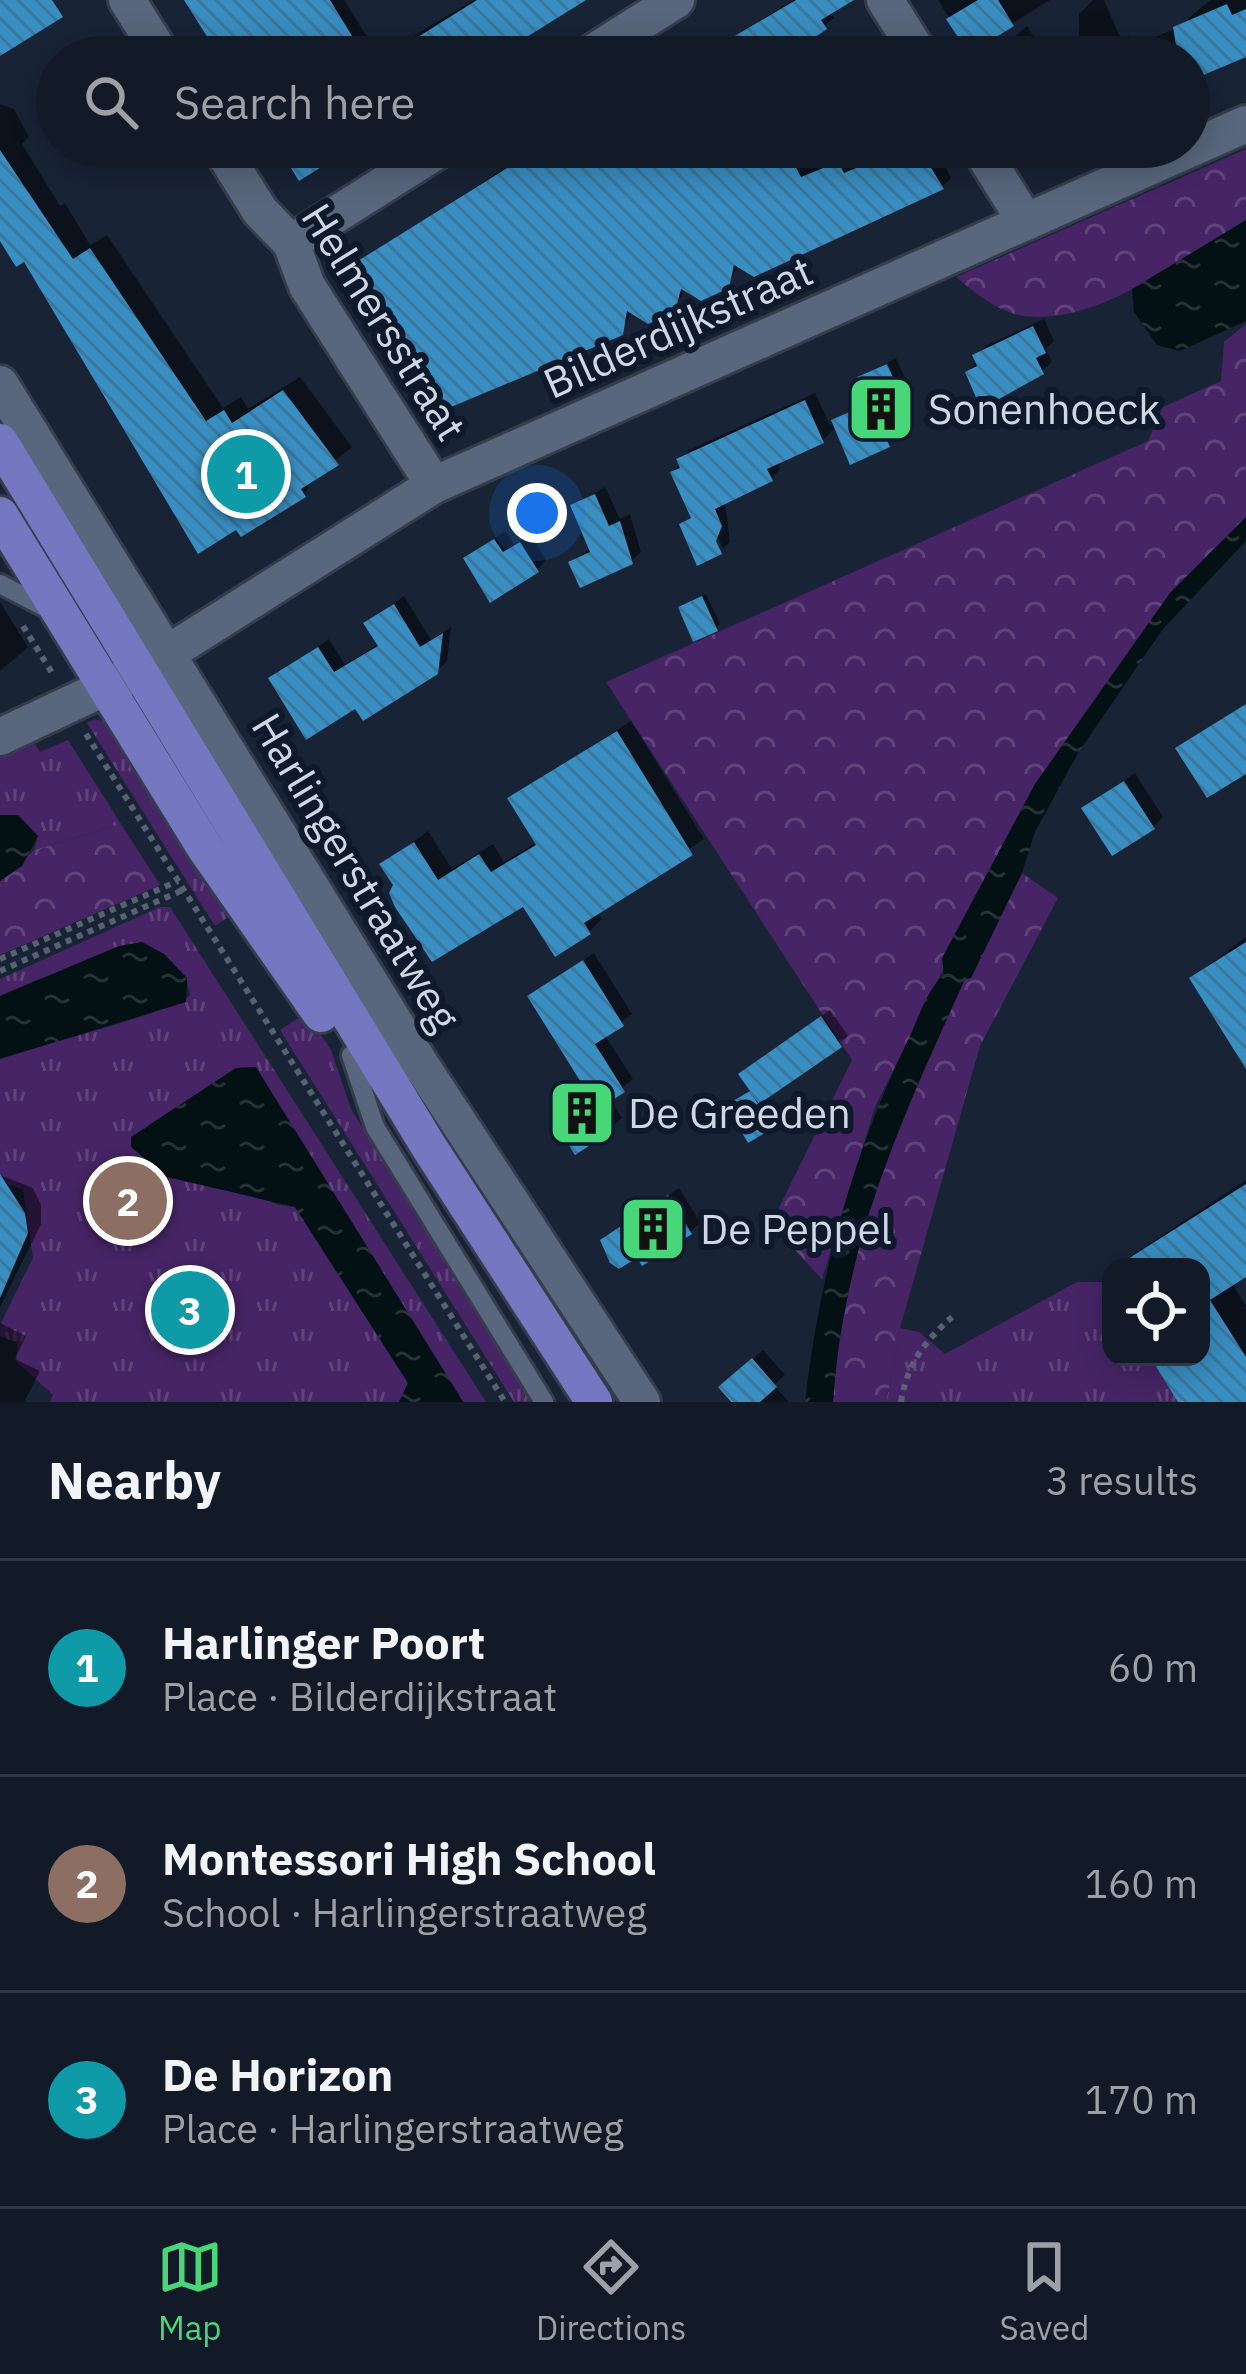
<!DOCTYPE html>
<meta charset="utf-8">
<style>
body{margin:0;font-family:"IBM Plex Sans",sans-serif;background:#1b2330;color:#f1f3f6}
.controls{position:absolute;right:36px;bottom:36px;display:grid;overflow:hidden;border-radius:24px;box-shadow:0 6px 30px #0003}
.controls button{width:108px;height:108px;display:grid;place-items:center;padding:0;border:0;border-bottom:3px solid #313845;background:#121a28;color:#f1f3f6;font:60px sans-serif}
.you{position:absolute;left:537px;top:513px;width:42px;height:42px;margin:-30px;border:9px solid #fff;border-radius:50%;background:#1a73e8;box-shadow:0 0 0 18px #1a73e833}
.badge{display:grid;place-items:center;width:78px;height:78px;border-radius:50%;background:#47d779;color:#fff;font-size:39px;font-weight:700}
.pin{position:absolute;translate:-50% -50%;border:6px solid #fff;box-shadow:0 3px 12px #0006}
.list{margin:0;padding:0;list-style:none}
h2{display:flex;justify-content:space-between;align-items:center;height:156px;margin:0;padding:0 48px;font-size:51px}
h2 small{font-size:39px;font-weight:400;color:#9ca1a8}
.list li{display:grid;grid-template-columns:78px 1fr auto;gap:36px;align-items:center;box-sizing:border-box;height:216px;padding:0 48px;border-top:3px solid #313845}
.list b{display:block;font-size:45px;white-space:nowrap}
.list p{margin:0;font-size:39px;white-space:nowrap;color:#9ca1a8}
.list em{font-size:39px;font-style:normal;color:#9ca1a8}
.icon{flex:none;width:66px;height:66px;fill:none;stroke:currentColor;stroke-width:2;stroke-linecap:round;stroke-linejoin:round}
.map{position:relative;flex:none;width:1246px;height:1402px;overflow:hidden}
.search{position:absolute;background:#121a28;box-shadow:0 6px 30px #0003;left:36px;right:36px;top:36px;height:132px;display:flex;align-items:center;gap:30px;box-sizing:border-box;padding:0 42px;border-radius:66px;color:#9ca1a8;font-size:45px}
.sheet{height:804px;background:#121a28}
nav{display:flex;justify-content:space-around;align-items:center;box-sizing:border-box;height:168px;border-top:3px solid #313845;background:#121a28;font-size:33px;color:#9ca1a8}
nav a{display:grid;justify-items:center;gap:6px}
nav .on{color:#47d779}
.map>svg:first-child{display:block}
.grass{fill:url(#grass-tufts)}
.forest{fill:url(#forest-crowns)}
.water{fill:url(#water-ripples)}
.shadow{fill:#0007}
.building{fill:url(#building-back-hatch)}
.lines{fill:none;stroke-linecap:round;stroke-linejoin:round}
.lane-casing{stroke:#353d4d;stroke-width:24}
.street-casing{stroke:#353d4d;stroke-width:42}
.primary-casing{stroke:#353d4d;stroke-width:42}
.path{stroke:#576172;stroke-width:6;stroke-dasharray:6 6;stroke-linecap:butt}
.lane{stroke:#59667d;stroke-width:18}
.street{stroke:#59667d;stroke-width:36}
.primary{stroke:#7577c1;stroke-width:36}
.labels{text-anchor:middle;stroke-width:12;stroke-linejoin:round;paint-order:stroke}
.street-label{font-size:42px;fill:#cfd7e5;stroke:#0f192c}
.poi-label{font-size:42px;fill:#cfd7e5;stroke:#0f192c;text-anchor:start}
</style>
<div class="map">
<svg width="1246" height="1402" viewBox="0 0 1246 1402">
<defs>
<pattern id="grass-tufts" width="24" height="20" patternUnits="userSpaceOnUse" patternTransform="scale(3)"><rect width="24" height="20" fill="#462465"/><path d="M3 7l-1-3M5 7V3M7 7l1-3M15 17l-1-3M17 17v-4M19 17l1-3" fill="none" stroke="#60437b"/></pattern>
<pattern id="forest-crowns" width="20" height="18" patternUnits="userSpaceOnUse" patternTransform="scale(3)"><rect width="20" height="18" fill="#462465"/><path d="M2 6a3 3 0 1 1 6 0M12 15a3 3 0 1 1 6 0" fill="none" stroke="#60437b"/></pattern>
<pattern id="water-ripples" width="26" height="14" patternUnits="userSpaceOnUse" patternTransform="scale(3)"><rect width="26" height="14" fill="#031014"/><path d="M2 4q2-2 4 0t4 0M15 11q2-2 4 0t4 0" fill="none" stroke="#273236"/></pattern>
<pattern id="building-back-hatch" width="6" height="6" patternUnits="userSpaceOnUse" patternTransform="scale(3)"><rect width="6" height="6" fill="#398ec2"/><path d="M-1 5l2 2M0 0l6 6M5-1l2 2" fill="none" stroke="#3a779c"/></pattern>
</defs>
<rect width="100%" height="100%" fill="#182336"/>
<g class="grass">
<polygon points="95,719 110,723 237,911 215,926 87,723"/>
<polygon points="68,740 121,824 34,850 38,836 18,815 0,815 0,757 34,742 40,752"/>
<path d="M 160,907 L 170,907 L 486,1402 L 463,1402 L 255,1067 L 236,1068 L 131,1137 L 278,1205 L 295,1207 L 408,1383 L 399,1402 L 50,1402 L 53,1395 L 16,1361 L 18,1343 L 0,1336 L 0,1325 L 33,1258 L 23,1189 L 0,1182 L 0,1059 C 33,1046 177,1012 190,995 L 186,978 L 164,954 L 39,979 L 0,996 L 0,979 Z"/>
<polygon points="306,1013 331,1050 351,1109 534,1402 514,1402 280,1030"/>
<polygon points="1077,1282 1104,1282 1111,1294 1111,1357 1150,1357 1178,1402 886,1402 900,1328 919,1332 945,1354"/>
</g>
<g class="forest">
<path d="M 1246,149 L 1246,220 C 1187,256 1092,330 1019,315 C 996,310 974,292 956,277 Z"/>
<polygon points="1246,324 1246,517 1170,593 1035,784 875,1107 822,1279 771,1224 852,1060 606,682 1148,441 1163,407 1221,381 1224,342"/>
<polygon points="121,824 160,885 0,955 0,881 34,850"/>
<path d="M 1022,873 L 1058,898 L 980,1046 L 900,1328 L 886,1402 L 833,1402 C 844,1243 901,1121 965,979 L 971,978 Z"/>
</g>
<g class="water">
<polygon points="1246,220 1246,321 1180,351 1157,345 1134,312 1132,289"/>
<path d="M 1246,517 L 1246,541 L 1163,629 L 1078,753 L 1035,832 L 1022,873 L 971,978 L 965,979 C 900,1122 844,1242 833,1402 L 805,1402 C 820,1273 852,1156 909,1038 C 918,1019 928,987 944,975 L 942,958 L 1035,784 L 1170,593 Z"/>
<polygon points="0,815 18,815 38,836 22,866 0,881"/>
<polygon points="142,942 164,954 187,978 186,1002 0,1059 0,996 119,946"/>
<polygon points="256,1067 457,1392 463,1402 399,1402 408,1383 295,1207 167,1177 131,1147 131,1137 236,1068"/>
</g>
<g class="shadow">
<polygon points="189,0 344,0 379,56 474,0 582,0 491,57 225,57"/>
<polygon points="793,0 840,0 830,12 834,18 816,32 831,57 679,57 694,47 712,51"/>
<polygon points="938,0 1050,0 969,50"/>
<polygon points="1093,0 1104,0 1121,39 1129,35 1136,45 1177,28 1210,0 1246,0 1246,53 1189,78 1189,57 1079,57 1079,14"/>
<polygon points="1027,26 1047,57 997,57 996,53"/>
<polygon points="0,104 14,109 29,137 22,144 60,206 65,203 90,245 107,235 223,408 241,397 248,409 300,377 352,447 317,475 304,494 199,549 102,394 107,389 0,227"/>
<polygon points="537,147 799,147 811,169 863,147 935,147 951,178 942,187 739,265 727,285 686,288 674,309 633,311 621,332 357,264"/>
<polygon points="1044,319 1054,341 1046,349 1052,362 1042,371 969,372 985,346"/>
<polygon points="896,358 914,398 901,408 906,418 894,429 897,436 888,445 837,426 823,440 777,461 780,469 771,479 725,501 730,542 723,549 713,526 682,525 692,515 674,473 689,450 815,393 830,425 870,400 860,378"/>
<polygon points="605,487 620,519 630,514 641,552 631,562 571,562 591,548 574,506"/>
<polygon points="505,531 514,545 530,534 546,560 537,570 466,559"/>
<polygon points="706,594 720,624 716,628 681,607"/>
<polygon points="404,596 431,640 451,627 447,661 436,672 356,705 272,679 329,639 345,665 380,643 367,623"/>
<polygon points="0,602 28,647 0,671"/>
<polygon points="631,721 704,839 597,911 602,919 589,932 524,902 396,885 383,864 428,831 452,869 493,844 504,862 537,842 511,799"/>
<polygon points="1135,773 1163,817 1153,827 1085,808"/>
<polygon points="1246,937 1246,1064 1192,978"/>
<polygon points="594,953 632,1014 604,1034 633,1079 609,1098 622,1118 612,1127 556,1119 591,1093 530,997"/>
<polygon points="830,1010 848,1036 766,1095 779,1117 771,1125 730,1105 752,1089 750,1066"/>
<polygon points="0,1175 33,1188 41,1205 41,1224 0,1307"/>
<polygon points="1246,1180 1246,1274 1232,1283 1246,1306 1246,1402 1182,1402 1154,1357 1201,1357 1201,1267 1114,1267"/>
<polygon points="679,1188 700,1222 691,1232 638,1253 604,1241"/>
<polygon points="1111,1270 1111,1289 1103,1277"/>
<polygon points="0,1323 26,1336 15,1359 40,1371 24,1402 0,1402"/>
<polygon points="763,1350 785,1375 774,1385 789,1402 729,1402 722,1388"/>
</g>
<g class="building">
<polygon points="0,0 52,0 63,17 0,56"/>
<polygon points="184,0 330,0 365,57 220,57"/>
<polygon points="477,0 586,0 495,57 386,57"/>
<polygon points="796,0 854,0 821,20 827,29 808,42 817,57 699,57"/>
<polygon points="978,0 998,0 1014,26 969,54 946,19"/>
<polygon points="1227,4 1232,15 1246,9 1246,57 1189,81 1189,57 1178,57 1173,27"/>
<polygon points="278,147 353,147 299,181"/>
<polygon points="541,147 785,147 801,177 838,162 844,173 900,150 904,161 922,153 944,189 754,277 734,265 729,288 701,301 681,289 675,312 648,324 627,311 623,335 444,410 353,264"/>
<polygon points="0,150 73,259 90,248 206,421 224,410 232,423 283,390 339,465 301,489 306,497 241,537 236,530 198,554 24,262 16,267 0,241"/>
<polygon points="1033,326 1046,353 1036,358 1044,374 981,409 965,372 977,366 972,355"/>
<polygon points="887,364 907,409 893,415 899,430 885,436 890,447 850,465 831,420 868,404 857,377"/>
<polygon points="805,400 824,443 767,469 773,481 715,509 722,526 716,541 722,554 697,566 679,524 691,518 670,472 680,468 676,459"/>
<polygon points="595,494 609,526 620,521 633,564 580,588 568,562 590,552 570,505"/>
<polygon points="494,539 503,552 520,542 539,572 490,603 463,558"/>
<polygon points="702,596 718,631 693,642 678,607"/>
<polygon points="394,604 420,647 443,633 438,674 363,721 355,709 306,740 268,678 318,647 334,672 378,646 363,623"/>
<polygon points="1246,704 1246,774 1207,798 1175,748"/>
<polygon points="617,731 693,855 584,923 591,934 555,957 523,907 432,962 395,907 389,893 393,885 379,864 414,842 438,880 479,854 491,872 536,845 507,798"/>
<polygon points="1124,781 1155,829 1112,856 1081,808"/>
<polygon points="1246,942 1246,1069 1189,978"/>
<polygon points="583,960 624,1026 595,1044 625,1092 600,1108 614,1130 575,1155 552,1119 589,1095 527,996"/>
<polygon points="821,1016 842,1047 759,1104 753,1096 773,1128 748,1143 726,1105 750,1091 738,1074"/>
<polygon points="0,1174 25,1213 28,1233 0,1298"/>
<polygon points="1246,1184 1246,1277 1210,1300 1246,1357 1246,1402 1178,1402 1150,1357 1201,1357 1201,1267 1115,1267"/>
<polygon points="668,1195 692,1234 642,1266 637,1258 619,1269 610,1263 600,1240"/>
<polygon points="752,1358 777,1387 760,1402 731,1402 718,1387"/>
</g>
<g class="lines">
<defs>
<g id="lane">
<polyline points="0,584 54,612"/>
<polyline points="351,1055 375,1127 544,1402"/>
</g>
<g id="street">
<polyline points="127,0 163,57"/>
<polyline points="885,0 921,57"/>
<polyline points="586,57 676,0"/>
<polyline points="220,147 260,211 291,243 307,286 434,485"/>
<polyline points="979,147 1026,222"/>
<polyline points="291,243 443,147"/>
<polyline points="0,384 419,1062 642,1402"/>
<polyline points="0,737 138,672 434,485 1246,124"/>
</g>
<g id="primary">
<polyline points="0,442 429,1147 594,1402"/>
<polyline points="0,515 205,848 321,1014"/>
</g>
</defs>
<use href="#lane" class="lane-casing"/>
<use href="#street" class="street-casing"/>
<use href="#primary" class="primary-casing"/>
<g class="path">
<polyline points="23,626 54,676"/>
<polyline points="86,734 505,1402"/>
<polyline points="0,959 178,881"/>
<polyline points="0,971 183,890"/>
<path d="M 901,1402 C 907,1364 924,1342 952,1317"/>
</g>
<use href="#lane" class="lane"/>
<use href="#street" class="street"/>
<use href="#primary" class="primary"/>
</g>
<defs>
<symbol id="building-square" viewBox="-11 -11 22 22"><rect x="-9" y="-9" width="18" height="18" rx="4" fill="#47d779" stroke="#0f192c"/><path d="M-4-6H4V6H1V3H-1V6H-4ZM-2.5-4.3h1.7v1.8h-1.7ZM.8-4.3h1.7v1.8H.8ZM-2.5-1h1.7V.8h-1.7ZM.8-1h1.7V.8H.8Z" fill="#111"/></symbol>
</defs>
<g fill-rule="evenodd">
<use href="#building-square" x="843" y="371" width="76" height="76"/>
<use href="#building-square" x="544" y="1075" width="76" height="76"/>
<use href="#building-square" x="615" y="1191" width="76" height="76"/>
</g>
<g class="labels">
<g class="street-label">
<text transform="translate(384 322) rotate(58)" y="15">Helmersstraat</text>
<text transform="translate(678 327) rotate(-24)" y="15">Bilderdijkstraat</text>
<text transform="translate(356 872) rotate(59)" y="15">Harlingerstraatweg</text>
</g>
<g class="poi-label">
<text x="928" y="424">Sonenhoeck</text>
<text x="628" y="1128">De Greeden</text>
<text x="700" y="1244">De Peppel</text>
</g>
</g>
</svg>
<div class="controls">
<button><svg class="icon" aria-label="locate" viewBox="0 0 24 24"><circle cx="12" cy="12" r="6"/><path d="M12 2v4M12 18v4M2 12h4M18 12h4"/></svg></button>
</div>
<div class="you"></div>
<div class="pin badge" style="left:246px;top:474px;background:#0f9aa8">1</div>
<div class="pin badge" style="left:128px;top:1201px;background:#8d6e63">2</div>
<div class="pin badge" style="left:190px;top:1310px;background:#0f9aa8">3</div>
<div class="search"><svg class="icon" aria-label="search" viewBox="0 0 24 24"><circle cx="10" cy="10" r="6"/><path d="M15 15l6 6"/></svg>Search here</div>
</div>
<section class="sheet">
<h2>Nearby<small>3 results</small></h2>
<ul class="list">
<li><span class="badge" style="background:#0f9aa8">1</span><div><b>Harlinger Poort</b><p>Place · Bilderdijkstraat</p></div><em>60 m</em></li>
<li><span class="badge" style="background:#8d6e63">2</span><div><b>Montessori High School</b><p>School · Harlingerstraatweg</p></div><em>160 m</em></li>
<li><span class="badge" style="background:#0f9aa8">3</span><div><b>De Horizon</b><p>Place · Harlingerstraatweg</p></div><em>170 m</em></li>
</ul>
</section>
<nav>
<a class="on"><svg class="icon" aria-label="map" viewBox="0 0 24 24"><path d="M3 6l6-2 6 2 6-2v14l-6 2-6-2-6 2zM9 4v14M15 6v14"/></svg>Map</a>
<a><svg class="icon" aria-label="directions" viewBox="0 0 24 24"><path d="M12 3l9 9-9 9-9-9zM9 14v-3h6M13 9l2 2-2 2"/></svg>Directions</a>
<a><svg class="icon" aria-label="saved" viewBox="0 0 24 24"><path d="M7 4h10v16l-5-4-5 4z"/></svg>Saved</a>
</nav>
